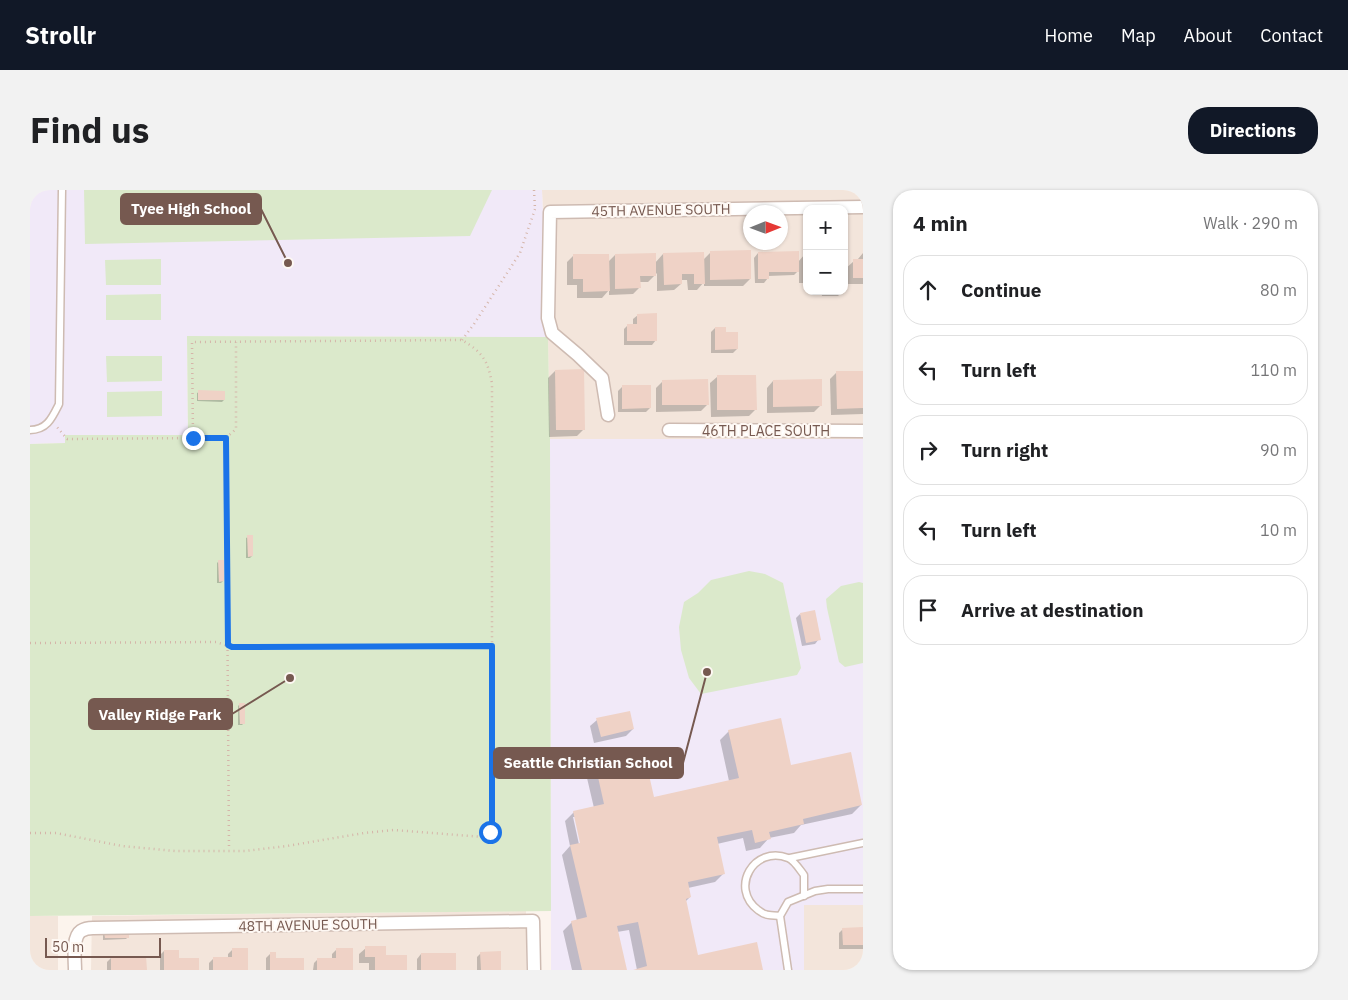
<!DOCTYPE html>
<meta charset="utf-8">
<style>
body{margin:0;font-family:"IBM Plex Sans",sans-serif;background:#f2f2f2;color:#202124}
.controls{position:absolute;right:15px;top:15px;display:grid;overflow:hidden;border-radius:10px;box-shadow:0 1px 4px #0004}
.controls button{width:45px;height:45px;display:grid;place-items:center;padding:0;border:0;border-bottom:1px solid #e0e0e0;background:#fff;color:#202124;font:25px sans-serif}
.compass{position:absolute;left:713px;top:15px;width:45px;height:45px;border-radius:50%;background:#fff;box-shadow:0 1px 4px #0004;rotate:89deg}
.scale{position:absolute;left:15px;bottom:12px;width:116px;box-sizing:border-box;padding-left:5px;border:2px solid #765950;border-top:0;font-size:14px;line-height:18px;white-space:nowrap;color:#765950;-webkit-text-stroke:4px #fef8f3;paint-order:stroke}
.stop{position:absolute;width:15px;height:15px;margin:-11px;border:4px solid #1a73e8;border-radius:50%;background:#fff}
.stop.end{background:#1a73e8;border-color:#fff;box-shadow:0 1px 5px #0008}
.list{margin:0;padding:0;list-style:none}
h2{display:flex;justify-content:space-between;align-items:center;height:65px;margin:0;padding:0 20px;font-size:21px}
h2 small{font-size:16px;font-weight:400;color:#757577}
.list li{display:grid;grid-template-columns:32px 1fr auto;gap:15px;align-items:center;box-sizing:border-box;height:70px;margin:0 10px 10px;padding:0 10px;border:1px solid #e0e0e0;border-radius:20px}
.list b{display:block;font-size:19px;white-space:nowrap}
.list em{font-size:16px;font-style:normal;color:#757577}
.icon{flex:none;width:28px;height:28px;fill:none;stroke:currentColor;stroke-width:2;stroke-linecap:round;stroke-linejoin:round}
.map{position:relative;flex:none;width:833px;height:780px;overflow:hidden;border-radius:20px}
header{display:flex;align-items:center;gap:30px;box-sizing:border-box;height:70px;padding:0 25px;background:#111827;color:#fff}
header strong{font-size:24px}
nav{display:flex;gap:28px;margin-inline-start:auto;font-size:18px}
.intro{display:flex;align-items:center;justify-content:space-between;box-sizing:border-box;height:120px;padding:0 30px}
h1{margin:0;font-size:35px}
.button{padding:12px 22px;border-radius:20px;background:#111827;color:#fff;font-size:18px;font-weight:700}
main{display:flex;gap:30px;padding:0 30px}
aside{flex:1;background:#fff;border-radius:20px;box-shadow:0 1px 4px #0004}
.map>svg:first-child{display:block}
.residential{fill:#f3e5db;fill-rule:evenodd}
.education{fill:#f1e9f8}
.green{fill:#dbe9cb}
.shadow{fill:#0003;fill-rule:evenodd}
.building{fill:#efd2c6}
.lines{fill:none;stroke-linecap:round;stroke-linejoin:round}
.service-casing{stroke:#cebbb2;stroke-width:9}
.minor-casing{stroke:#cebbb2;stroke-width:15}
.path{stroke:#d5b5a9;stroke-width:2.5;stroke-dasharray:1 4;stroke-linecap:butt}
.service{stroke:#fff;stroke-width:6}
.minor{stroke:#fff;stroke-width:12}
.route{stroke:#1a73e8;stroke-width:6}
.labels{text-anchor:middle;stroke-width:4;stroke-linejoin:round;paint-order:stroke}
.street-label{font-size:14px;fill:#765950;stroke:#fef8f3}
.leader{fill:none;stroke:#765950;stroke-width:2}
.callout-dot{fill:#765950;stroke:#fef8f3;stroke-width:2}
.callout{fill:#765950;stroke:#765950;stroke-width:2}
.callout-label{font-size:15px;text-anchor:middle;font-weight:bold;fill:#fff}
</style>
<header>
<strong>Strollr</strong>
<nav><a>Home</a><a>Map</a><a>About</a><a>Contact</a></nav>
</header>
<div class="intro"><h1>Find us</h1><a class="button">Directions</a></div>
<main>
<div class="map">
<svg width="833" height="780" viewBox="0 0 833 780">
<rect width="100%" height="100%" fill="#fcf4ed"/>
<g class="residential">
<path d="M 512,0 L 833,0 L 833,249 L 520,249 L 518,147 ZM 777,19 L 814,19 L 814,101 L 777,101 ZM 721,22 L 751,22 L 751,52 L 721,52 Z"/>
<rect x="774" y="715" width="59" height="65"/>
<polygon points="496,721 496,780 61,780 62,726"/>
<rect x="0" y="726" width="28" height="54"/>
</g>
<g class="education">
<polygon points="0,0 512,0 518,147 157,146 158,245 36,245 35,253 0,254"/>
<polygon points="520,249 833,249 833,715 774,715 774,780 521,780"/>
</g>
<g class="green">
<polygon points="54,0 462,0 440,46 55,54"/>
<polygon points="131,69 131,95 76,95 75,70"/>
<polygon points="131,104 131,130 76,130 76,105"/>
<polygon points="157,146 518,147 520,249 521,721 0,726 0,254 35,253 35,245 158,245"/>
<polygon points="76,166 132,166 132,191 77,192"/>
<polygon points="132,201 132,226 77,227 77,202"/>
<polygon points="719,381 735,384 753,393 771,478 767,485 671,504 659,488 651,460 649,437 654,412 668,403 681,390"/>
<polygon points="829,392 833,393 833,473 815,477 809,472 797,418 796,409 811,396"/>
</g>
<g class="shadow">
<polygon points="681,62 720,89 713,96 674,96 674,92 667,100 658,100 657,90 650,90 651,94 644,100 627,101 627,83 618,92 609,92 609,98 603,104 579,105 579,100 572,108 547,108 547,95 537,95 537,72 543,66 578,72 585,65 625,73 633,64 673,70"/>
<polygon points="728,63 768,72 775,64 777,64 777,93 769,93 769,80 764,85 738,86 738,88 734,93 725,93 724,68"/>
<polygon points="833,63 833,94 815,94 814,100 814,64 815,79 824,71 828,71 828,69"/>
<polygon points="791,101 813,101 808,106 792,106"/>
<polygon points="608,125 626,150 622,155 594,155 594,139 598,135 603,135 603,129"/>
<polygon points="685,138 695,144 707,159 703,163 681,163 681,142"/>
<polygon points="525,181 554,239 547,246 519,247 518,188"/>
<polygon points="807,182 833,182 833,224 801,225 800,189"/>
<polygon points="687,187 725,220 719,226 681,227 680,193"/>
<polygon points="633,191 678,214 671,221 626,222 626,198"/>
<polygon points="743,191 791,215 784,222 737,223 737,198"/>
<polygon points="592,197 620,218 616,222 588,222 588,201"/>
<polygon points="169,202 194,210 192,212 167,211 167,203"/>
<polygon points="218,347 222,366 220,368 216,368 216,348"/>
<polygon points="189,371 193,391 191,393 187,393 187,373"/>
<polygon points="770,424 789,449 785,454 772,456 766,428"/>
<polygon points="210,514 214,533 212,535 208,535 208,516"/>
<polygon points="567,530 603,539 596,546 564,553 560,536"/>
<path d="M 699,541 L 760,577 L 831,615 L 822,624 L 771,635 L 764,643 L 739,648 L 730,658 L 716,661 L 713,648 L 687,654 L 694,683 L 685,692 L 658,698 L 660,707 L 655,712 L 667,766 L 732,780 L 605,780 L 607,780 L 599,740 L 587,742 L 595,780 L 542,780 L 533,741 L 542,732 L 547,731 L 532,665 L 540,656 L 535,631 L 544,622 L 564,618 L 557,588 L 566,579 L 623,608 L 699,591 L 690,550 ZM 543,627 L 546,627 L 553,658 L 550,659 Z"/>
<polygon points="813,739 833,739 833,759 809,759 809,743"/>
<polygon points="75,744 97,748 96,749 73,750 73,745"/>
<polygon points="336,758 355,767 376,780 339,780 339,773 329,773 329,764"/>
<polygon points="203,759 217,780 179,780 179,773 183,769 198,768 198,764"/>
<polygon points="306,760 322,780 283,780 284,773 288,769 302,769 302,764"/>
<polygon points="134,761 168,780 130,780 130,765"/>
<polygon points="451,763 470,780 447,780 447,767"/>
<polygon points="240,764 245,770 273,780 236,780 236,768"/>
<polygon points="391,764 425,780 387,780 387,769"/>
<polygon points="82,767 115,780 77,780 77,772"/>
</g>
<g class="building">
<polygon points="721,60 721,89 680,90 680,61"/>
<polygon points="769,61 769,82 739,82 739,89 728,89 728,62"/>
<polygon points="674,62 675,94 664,94 664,84 652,84 652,94 634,95 633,63"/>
<polygon points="626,63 626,86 610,86 611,98 585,99 585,64"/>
<rect x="775" y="63" width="2" height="24"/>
<polygon points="543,64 579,64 580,101 553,102 553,89 543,89"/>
<rect x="823" y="69" width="10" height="19"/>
<rect x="814" y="74" width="2" height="26"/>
<polygon points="627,123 627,151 597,151 597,134 607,134 607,124"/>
<polygon points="685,137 696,137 696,142 708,142 708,159 685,160"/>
<polygon points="554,179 555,240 526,240 525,180"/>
<polygon points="806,181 833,181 833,218 807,219"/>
<polygon points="687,185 726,185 727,220 687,220"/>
<polygon points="678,189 679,215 632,215 632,190"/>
<polygon points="792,189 792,216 743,217 743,190"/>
<polygon points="592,195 621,195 621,218 592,219"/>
<polygon points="168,200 195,201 195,210 168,210"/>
<polygon points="217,345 223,345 223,366 218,367"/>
<polygon points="188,370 194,370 194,391 189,392"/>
<polygon points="785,420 791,450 776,453 770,423"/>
<polygon points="209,513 215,513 215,534 210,534"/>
<polygon points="600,521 604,539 571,547 566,528"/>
<polygon points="751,528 761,575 821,562 832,615 773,629 774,634 739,642 741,649 725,653 722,640 687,647 695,684 658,692 661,707 656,709 668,765 727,752 733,780 603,780 617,776 608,732 587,736 597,780 552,780 541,731 557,727 540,655 550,653 543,621 574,614 566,578 615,567 624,607 709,588 698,540"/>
<polygon points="833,737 833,755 813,755 812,738"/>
<polygon points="74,742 99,742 99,748 75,748"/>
<polygon points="335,756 356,756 356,765 377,765 377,780 345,780 345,767 335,767"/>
<polygon points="202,758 218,758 218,780 183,780 183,767 202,767"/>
<polygon points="306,758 323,758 323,780 287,780 287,768 306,768"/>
<polygon points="134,760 149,760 149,768 169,768 169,780 134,780"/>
<polygon points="471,761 471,780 451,780 450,762"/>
<polygon points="240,762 246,762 246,768 274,768 274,780 240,780"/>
<rect x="391" y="763" width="35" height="17"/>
<polygon points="81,766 116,766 117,780 81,780"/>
</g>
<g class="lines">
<defs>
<g id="service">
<path d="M 0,240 C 17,240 22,228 29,214 L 32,0"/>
<polyline points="760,668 833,653"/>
<path d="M 750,726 C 746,725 739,726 735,724 C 733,724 730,721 728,720 C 699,698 724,655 758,668 C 764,670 770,680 774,685 L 774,706"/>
<polyline points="758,780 750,726 758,712 785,701 798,699 833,699"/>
</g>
<g id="minor">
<polyline points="578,225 572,188 548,165 522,143 518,128 520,22 833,17"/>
<polyline points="639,240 833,241"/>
<path d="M 45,780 C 45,770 42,747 51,741 C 54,739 59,738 63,738 L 503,731 L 504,780"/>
</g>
</defs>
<use href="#service" class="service-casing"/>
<use href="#minor" class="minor-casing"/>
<g class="path">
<polyline points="504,0 505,19"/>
<polyline points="432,150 444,134 490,63 505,19 507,19"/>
<polyline points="163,248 196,248 199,660"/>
<polyline points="196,248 206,239 206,152"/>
<polyline points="0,453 186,452 202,457 462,456"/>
<path d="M 0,643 L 26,643 L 92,656 L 145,661 L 215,661 L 257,656 L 334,643 L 364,640 L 453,647 L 460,642 L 462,635 L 462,194 C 458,170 452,162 432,150 L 162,152 L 163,248 L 37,249 L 27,237"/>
</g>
<use href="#service" class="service"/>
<use href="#minor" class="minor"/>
</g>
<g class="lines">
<polyline class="route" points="163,248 196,248 198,455 202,457 462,456 462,635 460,642"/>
</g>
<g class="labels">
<g class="street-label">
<text transform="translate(631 20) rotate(-1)" y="5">45TH AVENUE SOUTH</text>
<text x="736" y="246">46TH PLACE SOUTH</text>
<text transform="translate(278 735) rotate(-1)" y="5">48TH AVENUE SOUTH</text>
</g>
</g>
<path class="leader" d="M258 73L231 19M260 488L202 524M677 482L653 573"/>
<g class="callout-dot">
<circle cx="258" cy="73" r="5"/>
<circle cx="260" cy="488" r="5"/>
<circle cx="677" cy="482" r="5"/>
</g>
<g class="callout">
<rect x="91" y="4" width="140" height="30" rx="5"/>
<rect x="59" y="509" width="143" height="30" rx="5"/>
<rect x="464" y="558" width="189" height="30" rx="5"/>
</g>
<g class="callout-label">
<text x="161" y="24">Tyee High School</text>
<text x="130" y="530">Valley Ridge Park</text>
<text x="558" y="578">Seattle Christian School</text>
</g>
</svg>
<div class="controls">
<button>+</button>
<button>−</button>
</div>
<svg class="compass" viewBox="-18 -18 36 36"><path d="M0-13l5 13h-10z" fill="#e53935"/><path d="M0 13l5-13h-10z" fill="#757577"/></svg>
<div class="scale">50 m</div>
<div class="stop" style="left:460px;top:642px"></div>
<div class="stop end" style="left:163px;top:248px"></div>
</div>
<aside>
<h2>4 min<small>Walk · 290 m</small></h2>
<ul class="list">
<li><svg class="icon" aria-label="ahead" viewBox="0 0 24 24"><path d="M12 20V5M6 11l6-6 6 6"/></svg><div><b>Continue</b></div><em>80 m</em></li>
<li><svg class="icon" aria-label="left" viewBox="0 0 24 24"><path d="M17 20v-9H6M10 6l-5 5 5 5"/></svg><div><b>Turn left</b></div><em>110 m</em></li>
<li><svg class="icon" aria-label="right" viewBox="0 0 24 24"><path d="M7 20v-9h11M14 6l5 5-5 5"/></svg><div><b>Turn right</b></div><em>90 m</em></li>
<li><svg class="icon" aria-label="left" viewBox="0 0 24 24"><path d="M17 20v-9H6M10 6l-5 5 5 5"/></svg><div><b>Turn left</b></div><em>10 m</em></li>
<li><svg class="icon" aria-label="arrive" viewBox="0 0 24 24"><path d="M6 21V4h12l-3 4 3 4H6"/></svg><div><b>Arrive at destination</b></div></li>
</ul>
</aside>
</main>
